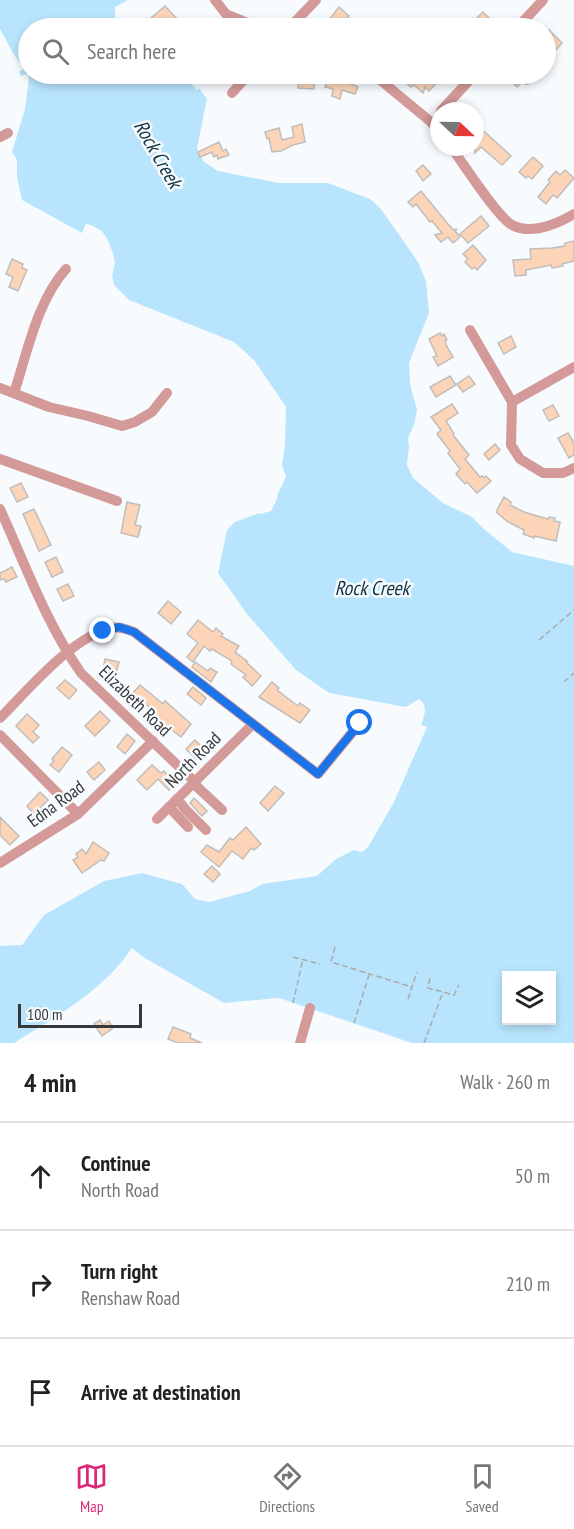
<!DOCTYPE html>
<meta charset="utf-8">
<style>
body{margin:0;font-family:"PT Sans Narrow",sans-serif;background:#f2f2f2;color:#222}
.controls{position:absolute;right:18px;bottom:18px;display:grid;overflow:hidden;border-radius:0px;box-shadow:0 3px 9px #0003}
.controls button{width:54px;height:54px;display:grid;place-items:center;padding:0;border:0;border-bottom:2px solid #e0e0e0;background:#fff;color:#222;font:30px sans-serif}
.compass{position:absolute;left:430px;top:102px;width:54px;height:54px;border-radius:50%;background:#fff;box-shadow:0 3px 9px #0003;rotate:112deg}
.scale{position:absolute;left:18px;bottom:15px;width:124px;box-sizing:border-box;padding-left:6px;border:3px solid #373839;border-top:0;font-size:16px;line-height:21px;white-space:nowrap;color:#373839;-webkit-text-stroke:4px #f8fbfe;paint-order:stroke}
.stop{position:absolute;width:18px;height:18px;margin:-14px;border:4px solid #1a73e8;border-radius:50%;background:#fff}
.stop.end{background:#1a73e8;border-color:#fff;box-shadow:0 2px 6px #0008}
.list{margin:0;padding:0;list-style:none}
h2{display:flex;justify-content:space-between;align-items:center;height:78px;margin:0;padding:0 24px;font-size:26px}
h2 small{font-size:20px;font-weight:400;color:#767676}
.list li{display:grid;grid-template-columns:39px 1fr auto;gap:18px;align-items:center;box-sizing:border-box;height:108px;padding:0 24px;border-top:2px solid #e0e0e0}
.list b{display:block;font-size:22px;white-space:nowrap}
.list p{margin:0;font-size:20px;white-space:nowrap;color:#767676}
.list em{font-size:20px;font-style:normal;color:#767676}
.icon{flex:none;width:33px;height:33px;fill:none;stroke:currentColor;stroke-width:2;stroke-linecap:round;stroke-linejoin:round}
.map{position:relative;flex:none;width:574px;height:1043px;overflow:hidden}
.search{position:absolute;background:#fff;box-shadow:0 3px 9px #0003;left:18px;right:18px;top:18px;height:66px;display:flex;align-items:center;gap:15px;box-sizing:border-box;padding:0 21px;border-radius:33px;color:#767676;font-size:22px}
.sheet{height:402px;background:#fff}
nav{display:flex;justify-content:space-around;align-items:center;box-sizing:border-box;height:84px;border-top:2px solid #e0e0e0;background:#fff;font-size:16px;color:#767676}
nav a{display:grid;justify-items:center;gap:3px}
nav .on{color:#db2777}
.map>svg:first-child{display:block}
.water{fill:#b8e5fd;fill-rule:evenodd}
.building{fill:#fcd5b9;stroke:#c0bdba;stroke-width:1.5}
.lines{fill:none;stroke-linecap:round;stroke-linejoin:round}
.path{stroke:#a8abad;stroke-width:1.5;stroke-dasharray:6 3;stroke-linecap:butt}
.minor{stroke:#d49a99;stroke-width:10}
.route{stroke:#1a73e8;stroke-width:8}
.labels{text-anchor:middle;stroke-width:5;stroke-linejoin:round;paint-order:stroke}
.street-label{font-size:18px;fill:#373839;stroke:#f8fbfe}
.water-label{font-size:20px;font-style:italic;fill:#103444;stroke:#f8fbfe}
</style>
<div class="map">
<svg width="574" height="1043" viewBox="0 0 574 1043">
<rect width="100%" height="100%" fill="#f8fbfe"/>
<path class="water" d="M 0,0 L 128,0 L 115,7 L 115,23 L 114,28 L 28,28 L 28,74 L 179,74 L 185,76 L 197,90 L 199,88 L 207,99 L 197,148 L 203,161 L 218,171 L 279,183 L 328,183 L 370,199 L 381,209 L 418,262 L 426,281 L 429,313 L 409,363 L 410,384 L 417,410 L 414,425 L 408,438 L 409,447 L 407,465 L 413,478 L 443,503 L 472,517 L 485,530 L 512,552 L 574,566 L 574,1043 L 412,1043 L 279,998 L 224,1003 L 143,957 L 132,948 C 102,992 58,1015 14,1043 L 0,1043 L 0,946 L 22,945 L 44,915 L 104,881 L 142,873 L 182,884 L 195,899 L 209,902 L 250,891 L 262,884 L 317,876 L 336,859 L 354,850 L 362,852 L 368,847 L 393,804 L 427,727 L 421,725 C 425,715 428,705 419,699 L 406,707 L 329,693 L 296,670 L 247,614 L 218,573 L 227,530 L 235,522 L 259,513 L 260,514 L 271,511 L 278,497 L 277,496 L 286,477 L 282,465 L 285,446 L 286,407 L 254,360 L 234,342 L 129,300 L 114,285 L 112,275 L 115,263 L 113,253 L 107,239 L 102,231 L 91,225 L 86,224 L 82,233 L 22,200 L 17,177 L 17,160 L 12,152 L 25,109 L 29,78 L 27,74 L 21,76 L 19,72 L 25,68 L 14,55 L 0,29 ZM 506,976 L 552,976 L 552,1020 L 506,1020 Z"/>
<g class="building">
<polygon points="165,6 178,20 179,19 185,23 180,28 160,28 151,18"/>
<polygon points="339,7 349,16 338,28 329,28 325,25"/>
<polygon points="483,12 492,21 485,28 482,28 474,21"/>
<polygon points="549,30 562,43 554,52 546,45 546,34"/>
<polygon points="299,74 315,74 314,89 298,88"/>
<polygon points="415,74 445,74 429,91 425,87 423,93 414,85 411,87 405,82"/>
<polygon points="512,74 526,74 532,79 528,84 525,84 522,82 517,87 508,78"/>
<polygon points="328,78 344,81 358,87 355,94 342,90 340,99 332,96 333,89 325,87"/>
<polygon points="475,123 511,156 502,165 481,147 475,153"/>
<polygon points="302,124 305,142 293,145 281,151 272,152 269,138 267,139 265,132 279,128 282,140 294,137 292,127"/>
<polygon points="219,142 223,151 226,149 229,155 218,159 217,155 214,157 212,152 200,157 198,152"/>
<polygon points="533,157 543,166 532,179 528,176 526,178 519,172"/>
<polygon points="423,165 431,174 423,181 416,171"/>
<polygon points="565,170 574,178 557,198 553,195 546,204 538,197 550,182 548,180 556,171 560,175"/>
<polygon points="421,191 448,224 454,230 457,229 455,231 460,237 453,243 448,237 441,242 435,235 442,233 432,221 430,222 416,204 413,207 408,202"/>
<polygon points="481,216 489,226 468,243 460,234"/>
<polygon points="574,241 574,261 562,264 563,266 552,268 551,265 526,270 526,275 515,276 513,260 531,259 530,249 552,248 565,246 565,243"/>
<polygon points="473,245 486,260 477,270 475,267 472,269 465,262 468,259 463,254"/>
<polygon points="12,259 23,264 22,268 27,270 18,291 9,287 13,277 6,274"/>
<polygon points="440,333 442,336 444,334 447,340 445,341 446,345 453,357 438,366 433,357 437,356 429,339"/>
<polygon points="511,336 516,347 504,354 498,343"/>
<polygon points="450,376 456,385 436,397 430,387"/>
<polygon points="469,376 475,384 463,392 457,384"/>
<polygon points="452,404 458,413 446,421 454,434 453,435 469,455 465,459 480,477 482,476 484,478 486,476 491,481 477,493 467,482 465,484 456,474 460,469 448,453 450,451 437,434 441,430 431,417"/>
<polygon points="553,405 559,416 549,421 543,410"/>
<polygon points="568,433 574,443 574,455 569,458 558,438"/>
<polygon points="495,444 500,450 489,460 484,454"/>
<polygon points="21,483 28,497 17,502 10,488"/>
<polygon points="504,497 511,502 510,505 524,512 548,519 549,517 555,518 554,521 560,522 556,541 534,536 534,538 523,534 524,530 508,522 497,513 497,510"/>
<polygon points="127,502 140,505 135,525 141,526 138,537 121,533"/>
<polygon points="34,509 51,545 39,551 23,514"/>
<polygon points="56,557 63,572 52,577 45,562"/>
<polygon points="12,567 17,577 6,582 4,579 0,580 0,573"/>
<polygon points="68,584 74,596 63,601 57,589"/>
<polygon points="168,601 181,612 171,624 158,613"/>
<polygon points="198,620 213,632 216,628 223,634 221,636 239,646 235,652 247,661 246,662 261,676 252,686 243,677 246,675 231,664 232,661 212,649 210,651 204,646 193,662 187,657 198,643 187,634"/>
<polygon points="105,659 119,662 116,673 103,671"/>
<polygon points="195,662 208,671 210,668 217,672 211,682 192,667"/>
<polygon points="65,680 77,690 69,699 57,688"/>
<polygon points="272,682 279,688 277,690 298,706 300,703 310,710 300,723 259,697"/>
<polygon points="140,685 163,704 165,701 191,724 181,737 164,724 153,714 155,712 133,693"/>
<polygon points="193,687 206,698 201,705 187,694"/>
<polygon points="100,711 110,721 95,736 85,726"/>
<polygon points="27,714 39,725 33,732 39,737 33,743 16,726"/>
<polygon points="127,734 135,741 125,754 117,747"/>
<polygon points="195,740 205,750 196,759 186,749"/>
<polygon points="62,747 72,755 59,772 50,765 54,761 52,759"/>
<polygon points="99,762 105,770 94,780 87,772"/>
<polygon points="152,765 161,773 164,771 176,783 169,790 158,779 147,790 137,780"/>
<polygon points="275,786 284,793 268,811 260,803"/>
<polygon points="40,792 48,800 34,814 27,806"/>
<polygon points="194,798 207,811 202,816 190,803"/>
<polygon points="0,817 19,836 10,845 0,835"/>
<polygon points="246,827 261,844 254,850 251,848 243,859 232,851 219,867 201,852 207,845 219,852 230,838 233,840"/>
<polygon points="93,842 109,853 104,861 101,860 82,873 73,860 78,857 76,854 82,849 86,854"/>
<polygon points="212,866 220,874 213,882 204,874"/>
<polygon points="100,1020 103,1025 109,1021 113,1028 102,1036 94,1024"/>
<polygon points="173,1027 191,1034 190,1038 202,1043 178,1043 168,1039"/>
</g>
<g class="lines">
<g class="path">
<polyline points="539,640 574,610"/>
<polyline points="564,682 574,673"/>
<polyline points="335,947 331,962 412,987"/>
<polyline points="293,957 320,964"/>
<polyline points="430,978 428,988 454,995 459,985"/>
<polyline points="408,999 417,972"/>
<polyline points="293,1003 303,959"/>
<polyline points="354,1023 369,975"/>
<polyline points="424,1043 443,992"/>
</g>
<g class="minor">
<polyline points="215,0 226,14 260,28"/>
<polyline points="289,28 316,0"/>
<polyline points="517,28 543,0"/>
<polyline points="373,74 431,122 439,132"/>
<polyline points="232,93 249,74"/>
<polyline points="441,111 475,74"/>
<polyline points="0,137 8,133"/>
<path d="M 451,147 C 463,163 497,217 512,225 C 531,235 557,224 574,214"/>
<polyline points="470,330 512,402 511,445 520,459 543,473 563,473 574,468"/>
<polyline points="0,388 49,407 88,416 122,426 135,422 152,412 167,393"/>
<path d="M 14,393 C 27,354 37,301 66,269"/>
<polyline points="512,402 574,367"/>
<polyline points="0,459 117,501"/>
<path d="M 0,509 C 25,564 46,623 81,673 L 195,782"/>
<path d="M 0,718 C 28,690 72,637 111,628 C 119,626 127,629 134,632 L 318,774 L 360,723"/>
<polyline points="0,735 78,814"/>
<polyline points="193,783 222,810"/>
<polyline points="177,799 186,810 206,830"/>
<polyline points="169,807 188,827"/>
<polyline points="157,819 252,725"/>
<polyline points="0,863 78,814 153,741"/>
<polyline points="300,1043 310,1008"/>
</g>
</g>
<g class="lines">
<polyline class="route" points="103,631 119,627 134,632 318,774 360,723"/>
</g>
<g class="labels">
<g class="street-label">
<text transform="translate(135 701) rotate(44)" y="6">Elizabeth Road</text>
<text transform="translate(193 760) rotate(-45)" y="6">North Road</text>
<text transform="translate(56 804) rotate(-36)" y="6">Edna Road</text>
</g>
<g class="water-label">
<text transform="translate(158 154) rotate(60)" y="7">Rock Creek</text>
<text x="372" y="595">Rock Creek</text>
</g>
</g>
</svg>
<div class="controls">
<button><svg class="icon" aria-label="layers" viewBox="0 0 24 24"><path d="M12 4l9 5-9 5-9-5zM3 14l9 5 9-5"/></svg></button>
</div>
<svg class="compass" viewBox="-18 -18 36 36"><path d="M0-13l5 13h-10z" fill="#e53935"/><path d="M0 13l5-13h-10z" fill="#767676"/></svg>
<div class="scale">100 m</div>
<div class="stop" style="left:360px;top:723px"></div>
<div class="stop end" style="left:103px;top:631px"></div>
<div class="search"><svg class="icon" aria-label="search" viewBox="0 0 24 24"><circle cx="10" cy="10" r="6"/><path d="M15 15l6 6"/></svg>Search here</div>
</div>
<section class="sheet">
<h2>4 min<small>Walk · 260 m</small></h2>
<ul class="list">
<li><svg class="icon" aria-label="ahead" viewBox="0 0 24 24"><path d="M12 20V5M6 11l6-6 6 6"/></svg><div><b>Continue</b><p>North Road</p></div><em>50 m</em></li>
<li><svg class="icon" aria-label="right" viewBox="0 0 24 24"><path d="M7 20v-9h11M14 6l5 5-5 5"/></svg><div><b>Turn right</b><p>Renshaw Road</p></div><em>210 m</em></li>
<li><svg class="icon" aria-label="arrive" viewBox="0 0 24 24"><path d="M6 21V4h12l-3 4 3 4H6"/></svg><div><b>Arrive at destination</b></div></li>
</ul>
</section>
<nav>
<a class="on"><svg class="icon" aria-label="map" viewBox="0 0 24 24"><path d="M3 6l6-2 6 2 6-2v14l-6 2-6-2-6 2zM9 4v14M15 6v14"/></svg>Map</a>
<a><svg class="icon" aria-label="directions" viewBox="0 0 24 24"><path d="M12 3l9 9-9 9-9-9zM9 14v-3h6M13 9l2 2-2 2"/></svg>Directions</a>
<a><svg class="icon" aria-label="saved" viewBox="0 0 24 24"><path d="M7 4h10v16l-5-4-5 4z"/></svg>Saved</a>
</nav>
